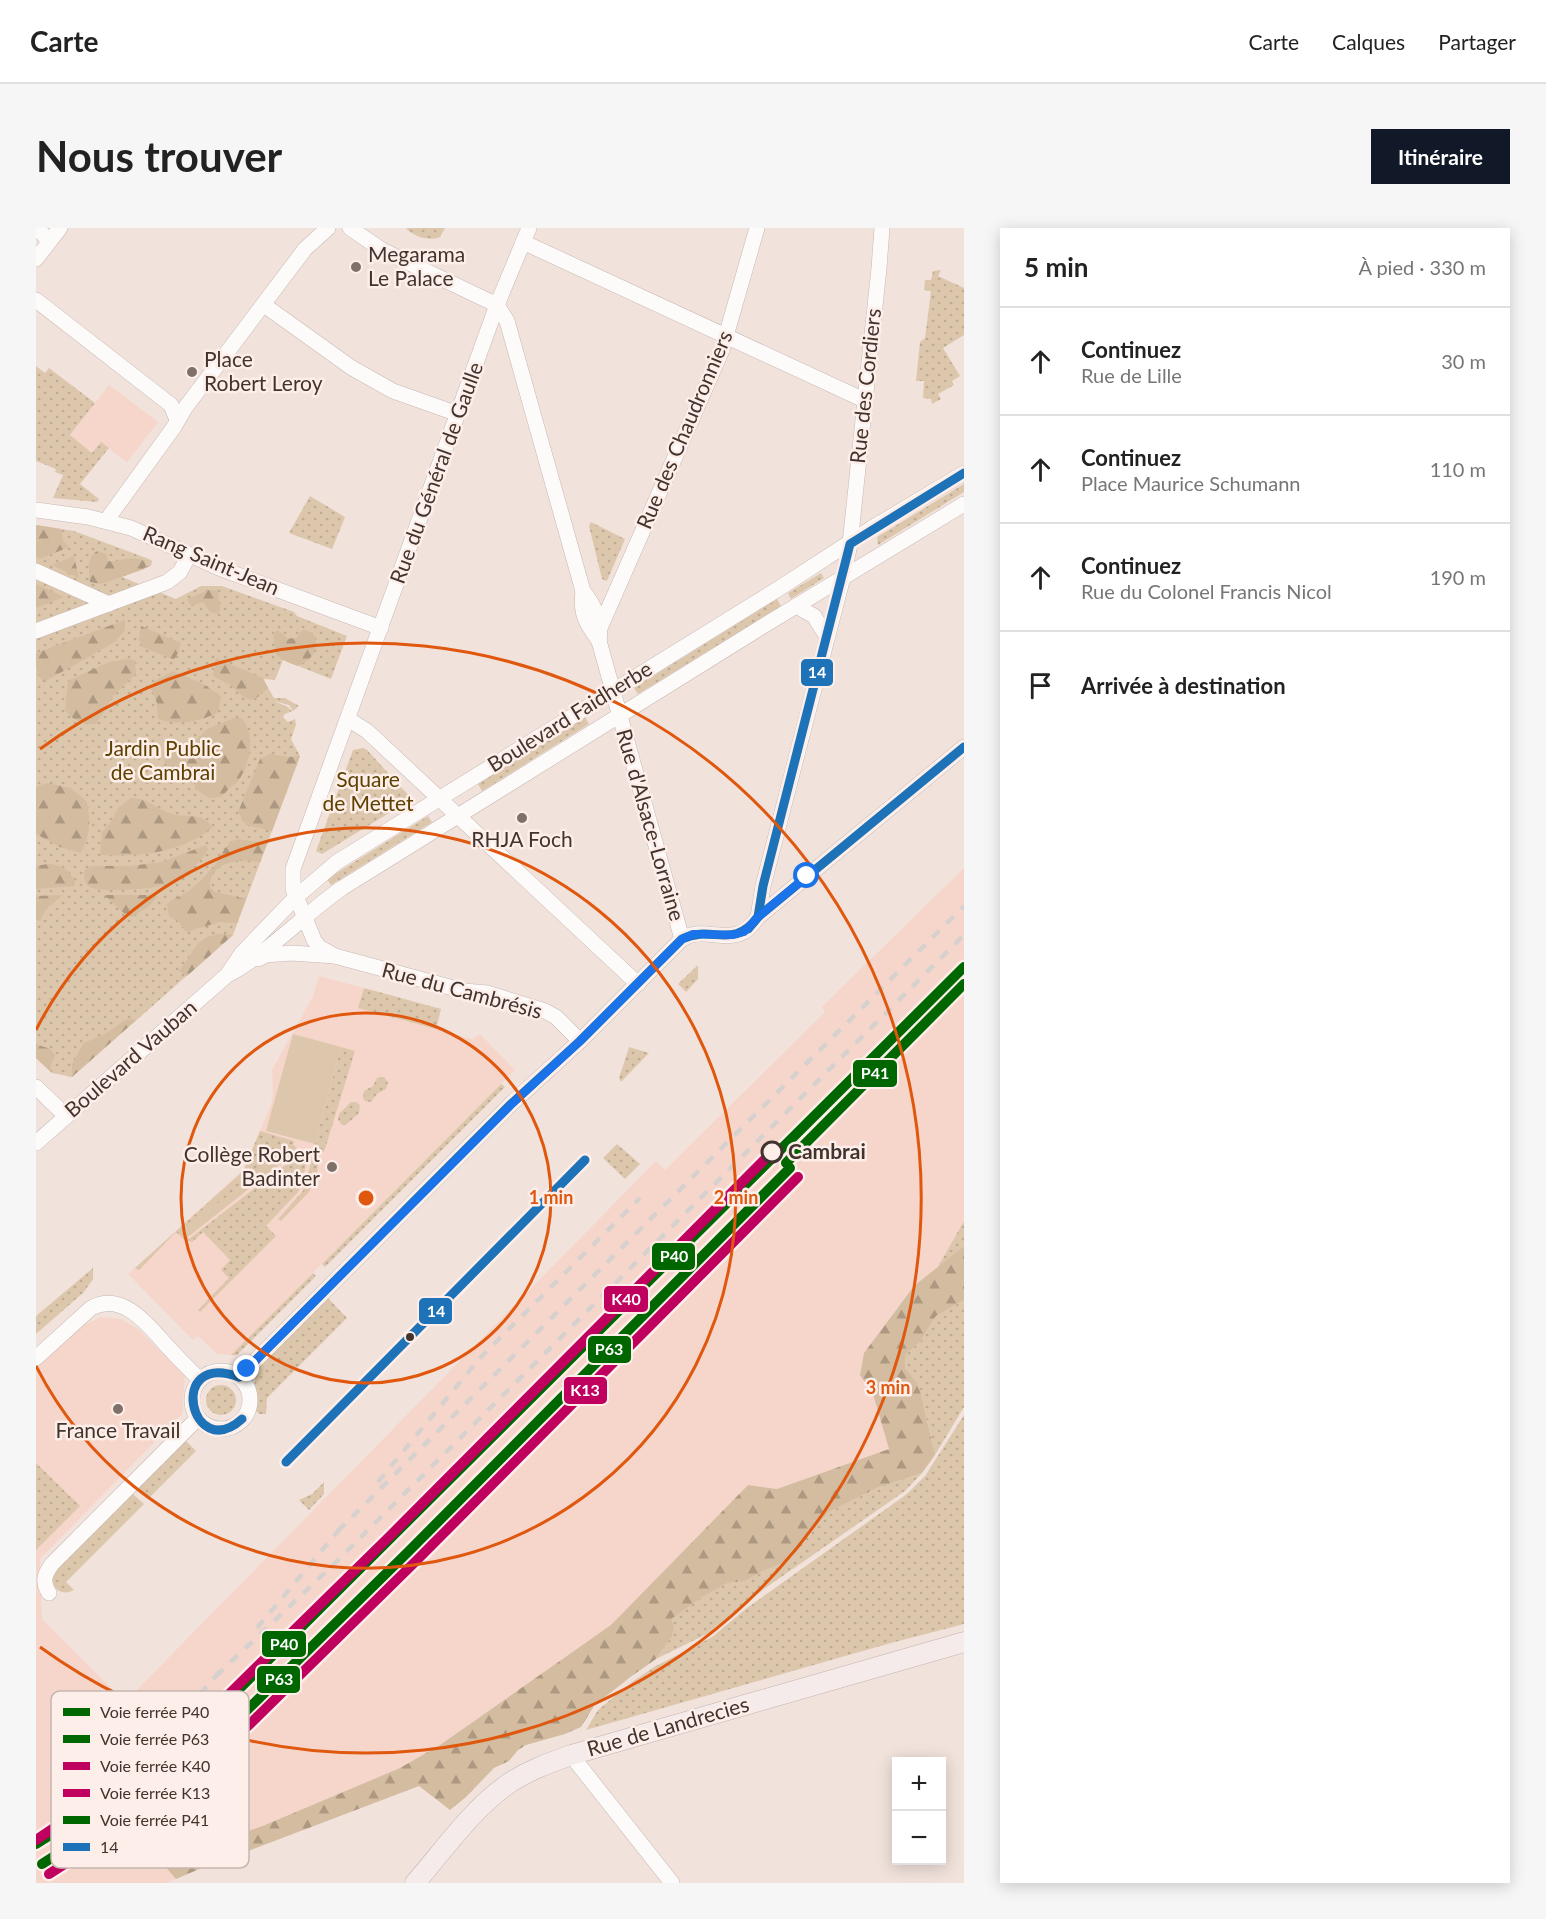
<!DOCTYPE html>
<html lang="fr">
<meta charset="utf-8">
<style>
body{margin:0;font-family:Lato,sans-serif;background:#f6f6f6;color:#222}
.controls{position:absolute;right:18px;bottom:18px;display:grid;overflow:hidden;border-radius:0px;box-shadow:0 3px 15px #0003}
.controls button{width:54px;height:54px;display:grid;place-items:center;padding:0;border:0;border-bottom:2px solid #e0e0e0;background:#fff;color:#222;font:30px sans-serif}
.stop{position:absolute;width:18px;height:18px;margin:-14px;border:4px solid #1a73e8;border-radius:50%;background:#fff}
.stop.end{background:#1a73e8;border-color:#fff;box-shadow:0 2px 6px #0008}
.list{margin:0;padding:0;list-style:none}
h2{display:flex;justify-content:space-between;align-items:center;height:78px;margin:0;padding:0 24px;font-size:26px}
h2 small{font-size:20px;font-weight:400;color:#767676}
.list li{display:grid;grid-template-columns:39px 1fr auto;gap:18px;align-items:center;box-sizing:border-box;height:108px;padding:0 24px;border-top:2px solid #e0e0e0}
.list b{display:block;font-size:22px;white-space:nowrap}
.list p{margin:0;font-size:20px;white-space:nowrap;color:#767676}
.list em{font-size:20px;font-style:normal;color:#767676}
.icon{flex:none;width:33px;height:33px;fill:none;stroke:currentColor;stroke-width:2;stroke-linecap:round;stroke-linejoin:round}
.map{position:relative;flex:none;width:928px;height:1655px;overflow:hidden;border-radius:0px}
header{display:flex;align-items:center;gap:36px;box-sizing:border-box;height:84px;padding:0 30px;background:#fff;border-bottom:2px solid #e0e0e0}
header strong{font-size:28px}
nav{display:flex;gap:33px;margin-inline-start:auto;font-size:21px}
.intro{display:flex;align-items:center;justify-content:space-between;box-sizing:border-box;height:144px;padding:0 36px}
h1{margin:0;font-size:42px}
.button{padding:15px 27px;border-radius:0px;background:#111827;color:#fff;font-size:21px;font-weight:700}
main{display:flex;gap:36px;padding:0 36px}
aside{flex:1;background:#fff;border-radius:0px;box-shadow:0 3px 15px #0003}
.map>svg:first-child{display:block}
.built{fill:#f6d6cb}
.green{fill:url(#green-dots)}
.forest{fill:url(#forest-firs)}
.pitch{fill:#ddc7ac}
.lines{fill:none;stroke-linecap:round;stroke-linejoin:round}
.minor-casing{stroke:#c6b8b3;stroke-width:16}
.major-casing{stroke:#c3b0ac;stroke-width:21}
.minor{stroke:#fdfbfa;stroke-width:15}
.major{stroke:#f4ebea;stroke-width:20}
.rail{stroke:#d6d1cf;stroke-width:4.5;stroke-dasharray:10 10;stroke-linecap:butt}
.bus-1-casing{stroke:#fdeee9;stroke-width:14}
.bus-1{stroke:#1d72b8;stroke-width:9}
.rail-1-casing{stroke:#fdeee9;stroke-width:15}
.rail-2-casing{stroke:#fdeee9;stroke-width:15}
.rail-3-casing{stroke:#fdeee9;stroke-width:15}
.rail-4-casing{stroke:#fdeee9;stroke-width:15}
.rail-5-casing{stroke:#fdeee9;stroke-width:15}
.rail-1{stroke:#060;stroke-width:10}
.rail-2{stroke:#060;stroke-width:10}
.rail-3{stroke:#bf005f;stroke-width:10}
.rail-4{stroke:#bf005f;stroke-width:10}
.rail-5{stroke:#060;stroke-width:10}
.route{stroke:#1a73e8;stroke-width:8}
.ring{fill:none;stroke:#e0570e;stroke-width:3}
.poi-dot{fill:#7f706a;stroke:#fdeee9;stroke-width:2}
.stop-dot{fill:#fdeee9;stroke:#41332d;stroke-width:3}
.bus-dot{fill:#41332d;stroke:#fdeee9;stroke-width:2}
.labels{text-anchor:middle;stroke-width:5;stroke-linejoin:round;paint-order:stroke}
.poi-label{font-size:21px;fill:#41332d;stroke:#fdeee9;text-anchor:start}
.street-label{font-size:21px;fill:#41332d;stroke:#fdeee9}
.park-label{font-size:21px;fill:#5e4000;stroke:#fdeee9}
.stop-label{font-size:21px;font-weight:bold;fill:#41332d;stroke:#fdeee9;text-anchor:start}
.key{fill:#fdeee9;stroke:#c5b6b1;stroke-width:1.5}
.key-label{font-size:16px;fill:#41332d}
.centre{fill:#e0570e;stroke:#fdeee9;stroke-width:3}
.ring-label{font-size:18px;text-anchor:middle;font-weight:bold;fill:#e0570e;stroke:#fdeee9;stroke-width:5;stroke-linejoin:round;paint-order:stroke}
.line-badge{stroke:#fdeee9;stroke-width:2}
.badge-label{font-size:16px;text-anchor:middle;font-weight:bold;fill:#fff}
</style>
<header>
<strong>Carte</strong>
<nav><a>Carte</a><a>Calques</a><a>Partager</a></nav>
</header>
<div class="intro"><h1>Nous trouver</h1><a class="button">Itinéraire</a></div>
<main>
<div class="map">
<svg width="928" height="1655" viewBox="0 0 928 1655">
<defs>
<pattern id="green-dots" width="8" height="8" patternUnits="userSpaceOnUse" patternTransform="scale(1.5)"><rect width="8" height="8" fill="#ddc7ac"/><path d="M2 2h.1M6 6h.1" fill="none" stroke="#bfab94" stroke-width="1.8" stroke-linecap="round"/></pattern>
<pattern id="forest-firs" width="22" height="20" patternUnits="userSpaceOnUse" patternTransform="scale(1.5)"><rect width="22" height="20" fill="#d3bc9f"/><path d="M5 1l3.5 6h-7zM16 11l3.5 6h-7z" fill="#ad9982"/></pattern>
</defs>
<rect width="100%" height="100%" fill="#f2e2dc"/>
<g class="built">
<polygon points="73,157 122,194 91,234 65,215 57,225 34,208"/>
<polygon points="928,640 928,993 900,1042 878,1058 828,1125 824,1147 837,1166 853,1221 741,1261 712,1257 575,1397 404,1517 364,1540 229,1597 127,1635 140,1651 131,1655 0,1655 0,1143 8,1130 38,1102 65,1089 85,1091 102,1101 149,1147 146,1186 4,1331 6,1391 89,1474 620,933 629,942 789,784 786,779 800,765"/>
<polygon points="283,748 405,781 400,801 436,811 444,806 479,842 195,1127 181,1126 162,1108 157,1112 92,1046 208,941 235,877 237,865 236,842 277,768"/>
</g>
<g class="green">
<path d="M 370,0 L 409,0 L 404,9 C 393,14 377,8 370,0 Z"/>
<polygon points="905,42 902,48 928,60 928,107 907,120 924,148 916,153 918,157 902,166 905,171 896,176 895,171 887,170 888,153 880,153 884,114 889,110 895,63 888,62 889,52 895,52 897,43"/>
<polygon points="0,138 9,145 13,140 59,175 34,207 56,225 65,214 73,220 44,256 63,271 61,274 17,270 27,247 19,244 20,241 0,233"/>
<polygon points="928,256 928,264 842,317 841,309"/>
<polygon points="274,268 309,289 296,321 253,305"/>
<polygon points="555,294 589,311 571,353 566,351 553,298"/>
<polygon points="0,297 38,303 113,331 116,333 115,338 86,349 140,371 165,358 186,358 258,384 261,388 311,408 295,451 247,432 239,452 227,451 238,470 249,470 263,478 257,483 253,477 238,473 252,479 256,483 249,486 247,489 252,494 259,491 260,497 255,511 264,528 197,707 36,849 16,845 0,830"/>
<polygon points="785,345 788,350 755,371 752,365"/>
<polygon points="741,371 745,378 602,466 598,460"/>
<polygon points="549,489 553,496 446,563 442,556"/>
<polygon points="327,520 331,522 376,571 286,626 280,623 317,522"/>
<polygon points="392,588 396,594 295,657 291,651"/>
<polygon points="662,737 662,751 650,764 642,756"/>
<polygon points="328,760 405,781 400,801 322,780"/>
<polygon points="305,819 319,823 288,924 279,921 279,916"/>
<polygon points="593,819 613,825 585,854 583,850"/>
<polygon points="348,849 352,854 350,861 341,866 335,874 329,873 327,870 328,863 337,858 341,850"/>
<polygon points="465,856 469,859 289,1039 286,1036"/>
<polygon points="315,874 320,874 324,877 323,885 311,896 306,897 302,892 303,886"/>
<polygon points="224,903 258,913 257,916 148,1003 153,1011 249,937 272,930 263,963 230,998 240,1008 164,1084 162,1082 193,1050 185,1042 194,1032 167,1004 156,1014 149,1012 140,1004 103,1042 99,1040 204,946 208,941"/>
<polygon points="581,916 604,936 589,951 567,930"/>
<polygon points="277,928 284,930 281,941 282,942 273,964 245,993 242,991 267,963"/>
<polygon points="928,993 928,1018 900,1042"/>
<polygon points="57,1040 57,1051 48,1064 0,1106 0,1088"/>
<polygon points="277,1045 280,1048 201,1127 195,1127"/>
<polygon points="291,1069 311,1090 231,1170 230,1186 223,1186 219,1182 218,1158 221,1141"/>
<polygon points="928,1072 928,1179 899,1227 885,1166 869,1140 870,1126 884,1114 900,1088"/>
<circle cx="185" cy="1172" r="15"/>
<polygon points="928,1187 928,1396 855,1415 550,1502 562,1482 596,1454 618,1439 676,1409 711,1380 871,1266 889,1248"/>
<polygon points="149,1212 160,1223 112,1271 102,1260"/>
<polygon points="0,1235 44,1278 0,1322"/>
<path d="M 886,1245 L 869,1263 L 728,1361 L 675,1404 L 620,1431 C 629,1417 640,1408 634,1391 L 665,1370 L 692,1355 L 710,1353 L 727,1343 L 753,1333 L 762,1319 L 793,1284 L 841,1260 Z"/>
<polygon points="288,1254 288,1266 273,1282 263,1272 276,1266"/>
<path d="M 96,1265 L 108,1276 L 30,1354 L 38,1362 C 24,1369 15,1360 17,1346 Z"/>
</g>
<g class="forest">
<polygon points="0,297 25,301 27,312 33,319 4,331 0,329"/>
<path d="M 61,323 L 70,326 L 72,333 C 86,335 92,326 109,333 L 110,338 L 108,341 L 65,356 L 54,354 C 53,342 50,331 61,323 Z"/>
<polygon points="38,328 43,350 16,337"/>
<polygon points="0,356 28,369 0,380"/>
<polygon points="172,362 182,363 184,382 182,386 174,384 167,374 156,378 152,374 152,371"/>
<path d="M 89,392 L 89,402 L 79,414 L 8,454 C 0,447 0,436 0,425 Z"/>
<polygon points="105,398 145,415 142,425 138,432 106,419 103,412"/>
<path d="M 269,402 L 277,405 C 285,420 276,432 262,438 C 238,429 240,429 237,405 L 240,403 L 243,403 L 252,411 L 261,410 L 265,403 Z"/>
<path d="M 180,430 L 227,450 L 232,460 C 225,466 219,475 209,470 L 193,456 L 177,448 Z"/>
<path d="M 92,431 L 99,432 L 100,446 L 78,467 L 60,496 C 46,497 38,493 29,482 L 32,453 L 73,434 Z"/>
<path d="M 137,443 L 167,456 L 185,468 L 182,484 C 169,493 134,499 122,490 L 121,475 L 115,461 L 117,456 L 120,452 Z"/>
<path d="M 198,490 L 206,491 C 220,506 214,538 202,553 C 198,559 200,554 195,559 C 191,562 189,566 185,569 L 173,570 L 159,561 L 159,552 L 155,546 L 145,544 L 137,545 C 128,537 124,526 131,515 L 150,517 L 157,515 L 171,501 Z"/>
<polygon points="233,526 253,529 264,528 236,603 210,597 202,584 224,531"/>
<path d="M 10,555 L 35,560 L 51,574 C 55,594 54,607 45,625 L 24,619 L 0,606 L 0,559 Z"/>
<path d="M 95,570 C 112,570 121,581 136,586 C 150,590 169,584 176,600 C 144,625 104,629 64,627 L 66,604 L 75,594 L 83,579 Z"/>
<path d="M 202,611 L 231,616 L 224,634 C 204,631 174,632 174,659 L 179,664 L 210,671 L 201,695 L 184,694 L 150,704 L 143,694 L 133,688 L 131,677 C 135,671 144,669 150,665 C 160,658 170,647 178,638 C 185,630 190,613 202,611 Z"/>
<path d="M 170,617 L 172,621 C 166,634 148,649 135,655 C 121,661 64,666 52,658 C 47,654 48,647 49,641 L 57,638 L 94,638 L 126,634 Z"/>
<path d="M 11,636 C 25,636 32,641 39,653 L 38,658 L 0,661 L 0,638 Z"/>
<polygon points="27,667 10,681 4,693 0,692 0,668"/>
<path d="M 67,667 L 118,667 L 121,669 L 112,679 L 96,689 C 83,685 78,673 67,667 Z"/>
<path d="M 184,706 L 197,707 L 151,748 L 143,743 C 158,726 158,709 184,706 Z"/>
<polygon points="97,791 100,792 36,849 36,836 48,815 67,807 90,792"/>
<path d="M 0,816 C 8,820 15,818 19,828 L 14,839 L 16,845 L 0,830 Z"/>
<polygon points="928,1018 928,1072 900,1088 884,1114 870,1126 869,1140 879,1153 885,1166 899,1227 886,1245 841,1260 793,1284 762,1319 753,1333 727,1343 710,1353 692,1355 665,1370 635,1391 638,1399 636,1408 620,1431 593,1450 558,1478 545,1499 529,1506 490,1517 482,1522 473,1533 458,1540 430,1569 414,1582 383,1558 183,1634 182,1633 140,1651 126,1635 229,1597 364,1540 404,1517 575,1397 712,1257 741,1261 853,1221 837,1166 824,1147 828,1125 878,1058"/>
</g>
<g class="pitch">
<polygon points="257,806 305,819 279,916 230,903"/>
<polygon points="257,916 262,922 152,1009 147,1003"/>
</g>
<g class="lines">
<defs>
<g id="minor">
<polyline points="1,0 13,13"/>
<path d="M 314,0 L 346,22 L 461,77 L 471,93 L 547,363 C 559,378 566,395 563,413 L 646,711"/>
<polyline points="487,14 828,172"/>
<polyline points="0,31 24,0"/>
<polyline points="0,72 135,177 141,192"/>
<polyline points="228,77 316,140 357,163 422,186"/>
<polyline points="0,282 52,289 95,300 183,340 345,400"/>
<polyline points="70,293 138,199 149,180 269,21 292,0"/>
<polyline points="0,343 73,376"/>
<path d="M 547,363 C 544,386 550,395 563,413"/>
<polyline points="760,378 778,388 791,409"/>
<polyline points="564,400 686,122 721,0"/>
<polyline points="0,403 131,354 144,344 153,327"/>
<polyline points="312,491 331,503 602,756"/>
<polyline points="722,689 727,658 807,349 814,316 843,40 846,0"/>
<polyline points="299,728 283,719 278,712 257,661 257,641 461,77 493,0"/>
<polyline points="222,731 230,727 255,725 299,728 428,763 451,765 509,783 520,789 544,813"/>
<polyline points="193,744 206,725 260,669 301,634 742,361 836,300 928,245"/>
<polyline points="0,859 30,888"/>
<path d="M 0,915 L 190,748 C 233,725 266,688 306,660 L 724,400 L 928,276"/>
<path d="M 0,1130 L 55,1080 C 87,1063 112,1097 131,1118 C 142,1130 153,1141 164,1152"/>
<circle cx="185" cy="1172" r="29"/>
<path d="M 203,1149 L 475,876 L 544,813 L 646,711 C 665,698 690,715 709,703 C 714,700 718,694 722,689 L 928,519"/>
<path d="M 13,1365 C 6,1354 8,1347 16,1336 L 162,1190"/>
<polyline points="535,1527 636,1655"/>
</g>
<path id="major" d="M 379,1655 C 408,1622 435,1582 472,1556 C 491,1543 513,1535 535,1527 L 928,1414"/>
</defs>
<use href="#minor" class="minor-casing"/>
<use href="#major" class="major-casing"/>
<use href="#minor" class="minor"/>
<use href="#major" class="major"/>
<g class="rail">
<polyline points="342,1254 444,1130 604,970"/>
<polyline points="302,1303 928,678"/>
<polyline points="221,1400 308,1296"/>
<polyline points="180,1448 296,1338 928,707"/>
<path d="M 20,1604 C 84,1559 133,1502 184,1443"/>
</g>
<defs>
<g id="bus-1">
<polyline points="712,701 722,689 727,658 814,316 928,245"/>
<path d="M 203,1149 L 475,876 L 544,813 L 646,711 C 677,696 696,723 722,689 L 928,519"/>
<path d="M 203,1149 C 129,1122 155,1237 206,1191"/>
<polyline points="250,1234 549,932"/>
</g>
</defs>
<use href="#bus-1" class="bus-1-casing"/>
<use href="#bus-1" class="bus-1"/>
<defs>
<path id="rail-1" d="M 0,1616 C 69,1574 132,1525 193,1471 L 928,739"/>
<polyline id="rail-2" points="6,1636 67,1597 110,1566 159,1528 206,1487 372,1324 754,940"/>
<polyline id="rail-3" points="0,1612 96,1547 144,1510 190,1469 355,1307 736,924"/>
<polyline id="rail-4" points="13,1646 74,1607 118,1576 167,1538 214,1496 380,1333 762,949"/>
<polyline id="rail-5" points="750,935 928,756"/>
</defs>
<use href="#rail-1" class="rail-1-casing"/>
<use href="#rail-2" class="rail-2-casing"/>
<use href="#rail-3" class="rail-3-casing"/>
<use href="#rail-4" class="rail-4-casing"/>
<use href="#rail-5" class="rail-5-casing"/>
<use href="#rail-1" class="rail-1"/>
<use href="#rail-2" class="rail-2"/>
<use href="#rail-3" class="rail-3"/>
<use href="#rail-4" class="rail-4"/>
<use href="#rail-5" class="rail-5"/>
</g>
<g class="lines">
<polyline class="route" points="211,1141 476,876 544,813 646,711 657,706 697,707 708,704 722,689 771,648"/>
</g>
<g class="ring">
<circle cx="330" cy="970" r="185"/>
<path d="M0 802A370 370 0 1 1 0 1138"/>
<path d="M4 521A555 555 0 1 1 4 1419"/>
</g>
<g class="poi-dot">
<circle cx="320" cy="39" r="6"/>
<circle cx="156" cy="144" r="6"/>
<circle cx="486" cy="590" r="6"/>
<circle cx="296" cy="939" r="6"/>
<circle cx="82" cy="1181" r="6"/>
</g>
<circle class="stop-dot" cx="736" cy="924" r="10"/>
<circle class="bus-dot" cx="374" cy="1109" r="5"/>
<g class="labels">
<g class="poi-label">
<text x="332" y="34">Megarama<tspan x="332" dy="24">Le Palace</tspan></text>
<text x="168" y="139">Place<tspan x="168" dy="24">Robert Leroy</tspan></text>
<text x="486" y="619" text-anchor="middle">RHJA Foch</text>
<text x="284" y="934" text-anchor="end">Collège Robert<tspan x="284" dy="24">Badinter</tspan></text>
<text x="82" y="1210" text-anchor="middle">France Travail</text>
</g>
<g class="street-label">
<text transform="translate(830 158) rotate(-84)" y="7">Rue des Cordiers</text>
<text transform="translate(649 202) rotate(-67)" y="7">Rue des Chaudronniers</text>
<text transform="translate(401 245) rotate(-70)" y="7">Rue du Général de Gaulle</text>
<text transform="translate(175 333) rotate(23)" y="7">Rang Saint-Jean</text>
<text transform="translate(534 489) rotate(-32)" y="7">Boulevard Faidherbe</text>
<text transform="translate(614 597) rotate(74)" y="7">Rue d'Alsace-Lorraine</text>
<text transform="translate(426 763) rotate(15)" y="7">Rue du Cambrésis</text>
<text transform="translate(95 831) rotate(-41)" y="7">Boulevard Vauban</text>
<text transform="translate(632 1499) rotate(-16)" y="7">Rue de Landrecies</text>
</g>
<g class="park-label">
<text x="127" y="528">Jardin Public<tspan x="127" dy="24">de Cambrai</tspan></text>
<text x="332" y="559">Square<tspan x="332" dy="24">de Mettet</tspan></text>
</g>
<g class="stop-label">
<text x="752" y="931">Cambrai</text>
</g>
</g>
<rect x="15" y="1463" width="198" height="177" rx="9" class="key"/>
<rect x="27" y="1480" width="27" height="8" fill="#060"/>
<rect x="27" y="1507" width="27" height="8" fill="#060"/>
<rect x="27" y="1534" width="27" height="8" fill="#bf005f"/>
<rect x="27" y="1561" width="27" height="8" fill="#bf005f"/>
<rect x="27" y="1588" width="27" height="8" fill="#060"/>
<rect x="27" y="1615" width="27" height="8" fill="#1d72b8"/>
<g class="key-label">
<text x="64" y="1490">Voie ferrée P40</text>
<text x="64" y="1517">Voie ferrée P63</text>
<text x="64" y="1544">Voie ferrée K40</text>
<text x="64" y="1571">Voie ferrée K13</text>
<text x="64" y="1598">Voie ferrée P41</text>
<text x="64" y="1625">14</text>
</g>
<circle cx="330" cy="970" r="9" class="centre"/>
<g class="ring-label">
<text x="515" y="976">1 min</text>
<text x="700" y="976">2 min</text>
<text x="852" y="1166">3 min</text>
</g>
<g class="line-badge">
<rect x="764" y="430" width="34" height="29" rx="6" fill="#1d72b8"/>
<rect x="816" y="831" width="46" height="29" rx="6" fill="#060"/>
<rect x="615" y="1014" width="45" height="29" rx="6" fill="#060"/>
<rect x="567" y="1057" width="46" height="28" rx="6" fill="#bf005f"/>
<rect x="382" y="1069" width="35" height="28" rx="6" fill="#1d72b8"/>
<rect x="551" y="1107" width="45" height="29" rx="6" fill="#060"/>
<rect x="527" y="1148" width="45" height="29" rx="6" fill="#bf005f"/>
<rect x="225" y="1402" width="46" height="28" rx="6" fill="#060"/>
<rect x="220" y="1437" width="45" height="29" rx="6" fill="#060"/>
</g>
<g class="badge-label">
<text x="781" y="450">14</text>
<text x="839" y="851">P41</text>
<text x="638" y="1034">P40</text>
<text x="590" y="1077">K40</text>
<text x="400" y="1089">14</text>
<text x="573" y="1127">P63</text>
<text x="549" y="1168">K13</text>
<text x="248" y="1422">P40</text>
<text x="243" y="1457">P63</text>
</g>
</svg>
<div class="controls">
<button>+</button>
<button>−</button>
</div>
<div class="stop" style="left:771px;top:648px"></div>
<div class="stop end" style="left:211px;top:1141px"></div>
</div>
<aside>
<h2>5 min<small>À pied · 330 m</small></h2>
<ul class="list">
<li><svg class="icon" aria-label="ahead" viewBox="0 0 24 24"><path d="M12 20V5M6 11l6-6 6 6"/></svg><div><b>Continuez</b><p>Rue de Lille</p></div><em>30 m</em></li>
<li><svg class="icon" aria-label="ahead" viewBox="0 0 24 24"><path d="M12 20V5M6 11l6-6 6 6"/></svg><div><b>Continuez</b><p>Place Maurice Schumann</p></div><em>110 m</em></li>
<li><svg class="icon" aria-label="ahead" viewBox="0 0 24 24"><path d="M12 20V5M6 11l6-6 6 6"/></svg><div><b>Continuez</b><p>Rue du Colonel Francis Nicol</p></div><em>190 m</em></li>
<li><svg class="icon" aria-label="arrive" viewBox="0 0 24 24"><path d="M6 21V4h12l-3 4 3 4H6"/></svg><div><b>Arrivée à destination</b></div></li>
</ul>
</aside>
</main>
